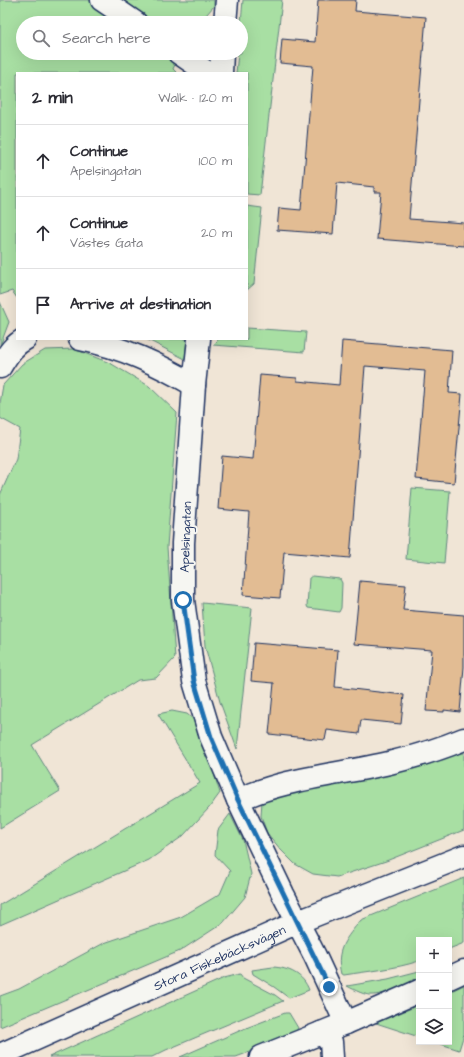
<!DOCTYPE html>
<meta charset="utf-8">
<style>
body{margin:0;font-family:"Architects Daughter",sans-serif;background:#f7f7f7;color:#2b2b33}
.controls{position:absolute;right:12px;bottom:12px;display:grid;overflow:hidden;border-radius:0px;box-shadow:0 4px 16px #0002}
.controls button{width:36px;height:36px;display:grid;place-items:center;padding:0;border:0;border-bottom:1px solid #e1e1e2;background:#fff;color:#2b2b33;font:20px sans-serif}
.stop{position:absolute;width:12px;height:12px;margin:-9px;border:3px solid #1f6fb2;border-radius:50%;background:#fff}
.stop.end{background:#1f6fb2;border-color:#fff;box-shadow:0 1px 4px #0008}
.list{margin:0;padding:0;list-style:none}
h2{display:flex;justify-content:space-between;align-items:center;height:52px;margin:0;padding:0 16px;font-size:17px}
h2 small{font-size:13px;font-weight:400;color:#7c7c81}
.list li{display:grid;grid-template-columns:26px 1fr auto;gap:12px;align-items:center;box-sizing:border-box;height:72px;padding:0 16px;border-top:1px solid #e1e1e2}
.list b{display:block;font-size:15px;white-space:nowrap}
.list p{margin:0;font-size:13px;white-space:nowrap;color:#7c7c81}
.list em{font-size:13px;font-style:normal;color:#7c7c81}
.icon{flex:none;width:22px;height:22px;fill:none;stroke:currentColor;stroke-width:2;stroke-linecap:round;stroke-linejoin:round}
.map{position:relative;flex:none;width:464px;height:1057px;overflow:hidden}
.search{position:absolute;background:#fff;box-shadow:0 4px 16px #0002;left:16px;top:16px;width:232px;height:44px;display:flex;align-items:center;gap:10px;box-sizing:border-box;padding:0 14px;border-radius:22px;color:#7c7c81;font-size:15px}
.panel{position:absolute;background:#fff;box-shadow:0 4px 16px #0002;left:16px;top:72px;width:232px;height:268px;border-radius:0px}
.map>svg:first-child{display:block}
.green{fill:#a8dfa3;stroke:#628780}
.building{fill:#e2bc93;stroke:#1b2f5e}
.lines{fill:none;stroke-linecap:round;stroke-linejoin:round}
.minor-casing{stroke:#1b2f5e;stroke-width:25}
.minor{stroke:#f6f6f2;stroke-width:22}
.route{stroke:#1f6fb2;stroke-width:5}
.labels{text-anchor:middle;stroke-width:4;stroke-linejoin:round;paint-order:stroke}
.street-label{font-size:13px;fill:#1b2f5e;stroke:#f6f6f2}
</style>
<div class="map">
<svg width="464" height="1057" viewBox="0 0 464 1057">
<rect width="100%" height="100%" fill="#f0e5d6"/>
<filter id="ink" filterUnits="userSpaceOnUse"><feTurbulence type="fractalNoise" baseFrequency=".025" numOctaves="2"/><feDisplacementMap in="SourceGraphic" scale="8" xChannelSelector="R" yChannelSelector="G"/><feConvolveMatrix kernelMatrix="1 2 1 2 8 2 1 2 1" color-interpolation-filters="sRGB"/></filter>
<g filter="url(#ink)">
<g class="green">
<polygon points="0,0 214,0 214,6 199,23 23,23 23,53 180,53 173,69 177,73 17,73 17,298 12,291 0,295"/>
<polygon points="243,0 282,0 260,195 247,194 247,73 236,73 238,53 241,53 241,23"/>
<polygon points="247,206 262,208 254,284 247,290"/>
<polygon points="0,302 9,322 0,346"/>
<polygon points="247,328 306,332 304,352 213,345 219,339 247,339"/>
<polygon points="146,339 187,339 185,359"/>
<polygon points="74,349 110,363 149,386 177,413 167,547 175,658 156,678 138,680 32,745 60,791 0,828 0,495 16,459 20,429 0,418 0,403 3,385 22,364 45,350"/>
<polygon points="412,488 450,491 444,563 406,559"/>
<polygon points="312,576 340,579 342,583 341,608 339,612 308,608 307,606 309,578"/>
<polygon points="202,603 252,608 237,749 220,702 205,646"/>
<polygon points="172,711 187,714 198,723 220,793 209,808 183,836 149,860 0,925 0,905 200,783 158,714"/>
<polygon points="464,747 464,830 386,861 337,877 313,874 295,864 281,850 267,833 261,816 262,801 274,791 365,778 415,768"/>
<polygon points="230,814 243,840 251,874 245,897 223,923 180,951 0,1027 0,996 19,989 104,943 181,917 220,894 230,871 215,855 218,830"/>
<path d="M 464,878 L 464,943 L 449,949 L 449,940 L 419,940 L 419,961 C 395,969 369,971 344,975 L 341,974 C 335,950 346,938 361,920 Z"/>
<path d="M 273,967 C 289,968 303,974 309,990 L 289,998 L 274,987 L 253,974 L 252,970 Z"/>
<path d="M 419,971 L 419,979 C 405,985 389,994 374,995 C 365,996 355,990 347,986 L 388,979 Z"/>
<polygon points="240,974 243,978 275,995 283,1001 166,1050 152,1057 49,1057 224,978"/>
<polygon points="464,985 464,1034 459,1050 435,1042 449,1042 449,992"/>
<polygon points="419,1005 419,1037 376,1023"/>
<polygon points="285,1013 289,1013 298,1028 295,1033 269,1045 236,1057 180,1057 246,1028"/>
</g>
<g class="building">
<polygon points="318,0 356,0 355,11 426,17 409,219 464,223 464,246 377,239 381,192 374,192 374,187 337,183 333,234 277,230 279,208 301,210 313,66 280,63 282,39 315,42"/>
<polygon points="342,341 452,350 449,393 462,394 454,483 416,479 425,371 365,366 350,558 284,552 280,598 243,595 249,512 218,509 222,456 253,459 260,375 297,378 297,381 339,385"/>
<polygon points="360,581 406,585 403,610 464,615 464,667 460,712 444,710 444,712 426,711 432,650 354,644"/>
<polygon points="254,643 338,650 335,687 404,695 401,724 361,720 359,734 327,730 325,740 269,734 274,683 251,681"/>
</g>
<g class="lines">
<defs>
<g id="minor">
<polyline points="102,0 136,23"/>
<polyline points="225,23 227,0"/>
<polyline points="179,53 208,73"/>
<polyline points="221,73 222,53"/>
<path d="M 80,339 C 122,347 158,364 194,385"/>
<polyline points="199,339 194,385 183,543 183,600 194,681 211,737 238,800 283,894 315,956 346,1023"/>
<path d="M 0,367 C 7,356 13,345 25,339"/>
<path d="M 238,800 C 285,778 338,775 389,763 C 414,757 440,749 464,739"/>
<polyline points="449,978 464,971"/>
<polyline points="321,1033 331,1042 332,1057"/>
<path id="s1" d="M 0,1055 L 298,922 L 464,856"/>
<polyline points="261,1057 346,1023 419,991"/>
</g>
</defs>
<use href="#minor" class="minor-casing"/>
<use href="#minor" class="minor"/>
</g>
</g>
<g class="lines" filter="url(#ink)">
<polyline class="route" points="183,600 194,681 211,737 238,800 329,987"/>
</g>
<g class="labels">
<g class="street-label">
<text transform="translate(185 537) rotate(-88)" y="5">Apelsingatan</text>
<text dy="5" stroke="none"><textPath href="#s1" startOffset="240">Stora Fiskebäcksvägen</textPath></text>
</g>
</g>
</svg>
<div class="controls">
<button>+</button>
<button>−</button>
<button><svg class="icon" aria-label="layers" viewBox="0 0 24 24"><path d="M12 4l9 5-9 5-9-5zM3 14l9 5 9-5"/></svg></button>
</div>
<div class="stop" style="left:183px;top:600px"></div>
<div class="stop end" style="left:329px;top:987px"></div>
<div class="search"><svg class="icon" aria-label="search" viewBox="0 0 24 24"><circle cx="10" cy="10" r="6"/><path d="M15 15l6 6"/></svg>Search here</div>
<section class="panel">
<h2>2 min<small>Walk · 120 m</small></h2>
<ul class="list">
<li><svg class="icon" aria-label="ahead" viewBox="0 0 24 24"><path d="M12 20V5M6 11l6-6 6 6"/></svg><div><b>Continue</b><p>Apelsingatan</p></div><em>100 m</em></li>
<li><svg class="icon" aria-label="ahead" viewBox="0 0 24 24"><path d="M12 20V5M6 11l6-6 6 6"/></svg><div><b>Continue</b><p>Västes Gata</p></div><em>20 m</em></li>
<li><svg class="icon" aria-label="arrive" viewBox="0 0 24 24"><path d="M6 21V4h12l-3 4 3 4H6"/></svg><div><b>Arrive at destination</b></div></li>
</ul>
</section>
</div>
